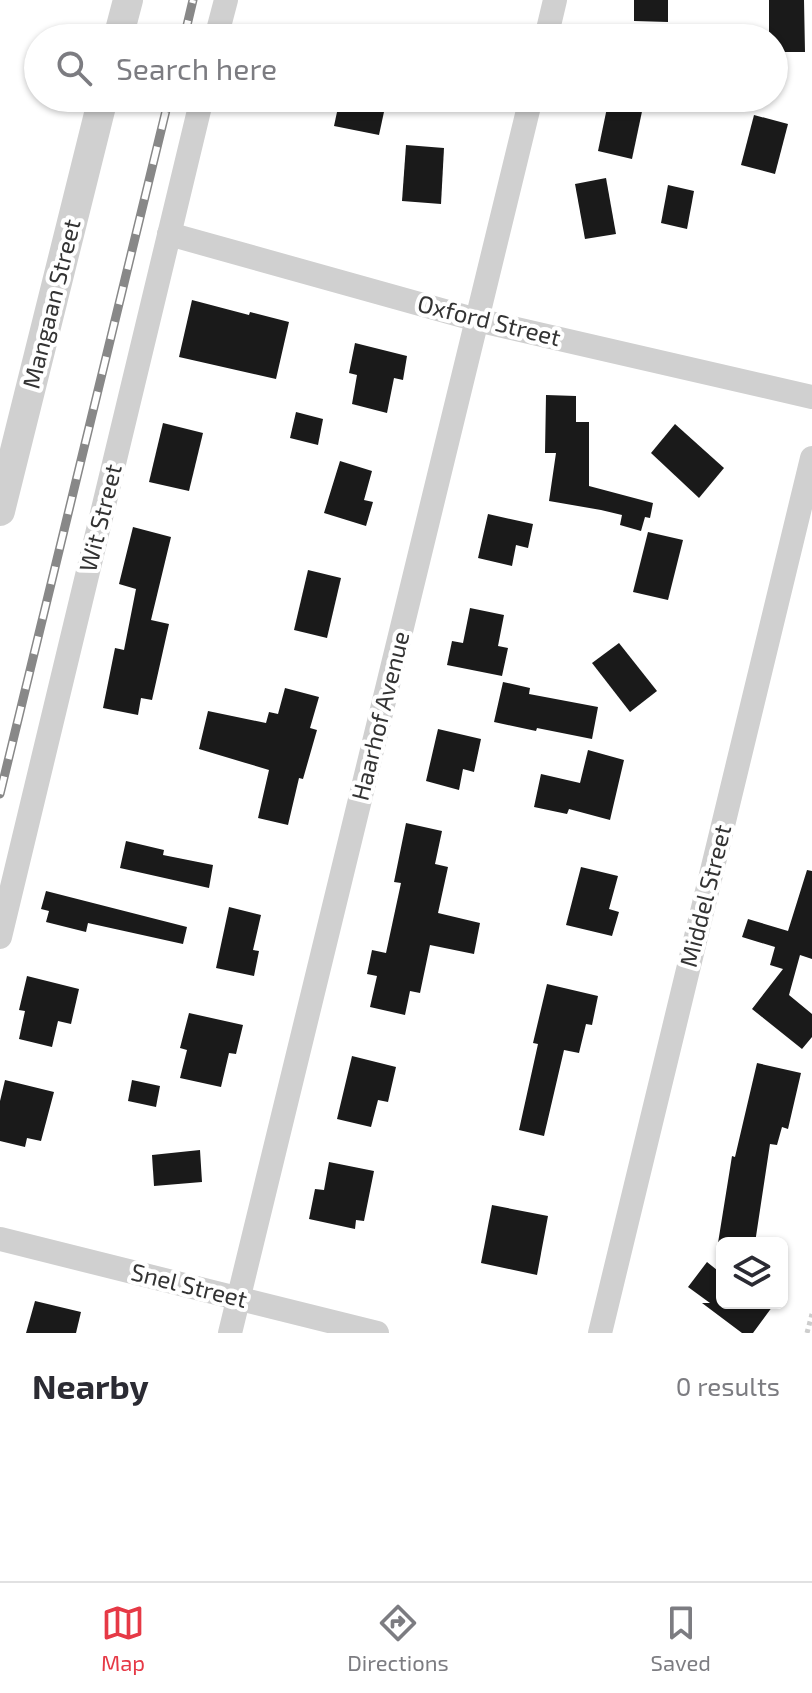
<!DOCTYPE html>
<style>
body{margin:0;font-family:"Exo 2",sans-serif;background:#f2f2f3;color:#2b2b33}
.controls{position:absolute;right:24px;bottom:24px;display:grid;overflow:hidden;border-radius:12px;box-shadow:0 2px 6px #0004}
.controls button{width:72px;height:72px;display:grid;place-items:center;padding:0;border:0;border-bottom:2px solid #e1e1e2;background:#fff;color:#2b2b33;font:40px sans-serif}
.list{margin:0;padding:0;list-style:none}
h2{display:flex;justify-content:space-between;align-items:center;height:104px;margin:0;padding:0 32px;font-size:34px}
h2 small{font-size:26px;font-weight:400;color:#7c7c81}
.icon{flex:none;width:44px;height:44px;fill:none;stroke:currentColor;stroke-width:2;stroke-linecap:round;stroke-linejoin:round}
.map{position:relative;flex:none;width:812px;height:1333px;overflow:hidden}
.search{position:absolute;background:#fff;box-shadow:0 2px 6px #0004;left:24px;right:24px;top:24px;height:88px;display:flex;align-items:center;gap:20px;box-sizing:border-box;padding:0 28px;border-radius:44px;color:#7c7c81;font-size:30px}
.sheet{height:248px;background:#fff}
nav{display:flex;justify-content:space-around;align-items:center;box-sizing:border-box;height:112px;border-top:2px solid #e1e1e2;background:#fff;font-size:22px;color:#7c7c81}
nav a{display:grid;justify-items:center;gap:4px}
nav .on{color:#e63946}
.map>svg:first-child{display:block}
.building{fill:#1a1a1a}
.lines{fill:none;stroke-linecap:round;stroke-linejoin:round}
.path{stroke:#cdcdcd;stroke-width:5;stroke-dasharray:4 4;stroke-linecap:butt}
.minor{stroke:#d0d0d0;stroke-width:24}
.tertiary{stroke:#d0d0d0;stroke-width:30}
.rail-casing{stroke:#888;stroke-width:9}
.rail{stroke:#fff;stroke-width:6;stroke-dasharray:18;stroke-linecap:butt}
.labels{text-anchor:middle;stroke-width:8;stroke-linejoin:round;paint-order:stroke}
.street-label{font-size:24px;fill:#333;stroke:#fff}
</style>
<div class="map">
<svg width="812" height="1333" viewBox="0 0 812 1333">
<rect width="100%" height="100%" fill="#fff"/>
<g class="building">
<polygon points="634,0 668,0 668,22 634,21"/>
<polygon points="769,0 804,0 805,52 774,52 774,38 769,38"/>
<polygon points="340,98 387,98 379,135 334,126"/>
<polygon points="609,98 623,98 644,102 632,159 598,151"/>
<polygon points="754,115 788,124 775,174 741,165"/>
<polygon points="406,145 444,148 441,204 402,201"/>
<polygon points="606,178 616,234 585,239 575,184"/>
<polygon points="668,185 694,191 687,229 661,223"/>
<polygon points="192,300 249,315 250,312 289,322 276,379 179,357"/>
<polygon points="355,343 407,356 403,380 394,378 387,413 352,404 357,375 349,373"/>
<polygon points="546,395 576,396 576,422 589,422 589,486 653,503 650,518 645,517 641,531 620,525 622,515 601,510 549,501 556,453 545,453"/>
<polygon points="296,412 323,419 318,445 290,438"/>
<polygon points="163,423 203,433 189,491 149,482"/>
<polygon points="675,424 724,468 699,498 651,453"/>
<polygon points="340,461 372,471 364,500 373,502 366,526 324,513"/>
<polygon points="488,514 533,524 528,548 516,545 512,566 478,558"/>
<polygon points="133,527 171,537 151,620 169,624 152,700 141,698 138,715 103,708 115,648 124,650 136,589 119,584"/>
<polygon points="648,532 683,540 668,600 633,592"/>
<polygon points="308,570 341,578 327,638 294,630"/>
<polygon points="470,608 504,615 498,646 508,648 502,676 447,665 452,641 463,643"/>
<polygon points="619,643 657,691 630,712 592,663"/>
<polygon points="503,682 530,688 529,694 598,707 592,739 537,728 536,731 494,722"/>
<polygon points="285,688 319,697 310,728 317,730 303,779 299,778 288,825 258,818 269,770 199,749 208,711 266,723 269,712 278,714"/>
<polygon points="438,729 481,739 474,772 463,769 459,790 426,781"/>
<polygon points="588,750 624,760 610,820 569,809 567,814 534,807 541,774 580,783"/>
<polygon points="406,823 442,831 435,864 448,867 438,913 480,923 474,954 430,945 420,993 410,991 405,1015 370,1007 377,976 367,974 372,950 386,953 401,883 394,882"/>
<polygon points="126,841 164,850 163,855 213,865 209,888 120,868"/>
<polygon points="581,867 618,876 609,909 619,912 612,936 566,925"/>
<polygon points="807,870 812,871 812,959 800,955 789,995 812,1014 812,1037 802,1049 752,1009 783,969 770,965 775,947 742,937 748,919 788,931"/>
<polygon points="46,891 187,927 183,944 88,923 86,932 46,922 49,911 41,909"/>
<polygon points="229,907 261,915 253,950 259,951 254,976 216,968"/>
<polygon points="27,976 79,989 71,1024 58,1021 52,1047 19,1039 25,1011 19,1010"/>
<polygon points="547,984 598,996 592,1025 586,1024 579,1053 564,1050 544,1136 519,1130 538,1044 533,1043"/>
<polygon points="189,1013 243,1025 236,1054 229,1053 221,1087 180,1078 187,1050 180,1048"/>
<polygon points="352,1056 396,1067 388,1102 378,1100 371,1127 337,1119"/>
<polygon points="757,1063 801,1073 788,1129 782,1127 777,1145 770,1144 755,1243 718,1243 732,1156 735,1157"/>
<polygon points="5,1080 54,1092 41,1141 27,1138 25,1147 0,1141 0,1101"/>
<polygon points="132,1080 160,1086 156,1107 128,1101"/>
<polygon points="200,1150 202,1182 154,1186 152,1155"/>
<polygon points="329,1162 374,1171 364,1221 356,1220 355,1229 309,1219 315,1189 324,1190"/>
<polygon points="492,1205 548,1216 537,1275 481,1263"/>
<polygon points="707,1262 722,1274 722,1303 775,1303 753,1333 742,1333 702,1303 710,1303 688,1287"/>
<polygon points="35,1301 81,1312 76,1333 26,1333"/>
</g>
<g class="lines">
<polyline class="path" points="807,1333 812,1314"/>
<g class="minor">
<polyline points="216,38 226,0"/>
<polyline points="546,38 555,0"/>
<polyline points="169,234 477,320 812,397"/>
<polyline points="0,937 202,98"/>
<polyline points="0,1239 377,1333"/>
<polyline points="230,1333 531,98"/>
<polyline points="600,1333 812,458"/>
</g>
<g class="tertiary">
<polyline points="118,38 128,0"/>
<polyline points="0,511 103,98"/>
</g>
<defs>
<g id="rail">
<polyline points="184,38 193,0"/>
<polyline points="0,794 169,98"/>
</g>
</defs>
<use href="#rail" class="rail-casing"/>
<use href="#rail" class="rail"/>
</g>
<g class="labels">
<g class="street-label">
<text transform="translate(52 304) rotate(-76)" y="8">Mangaan Street</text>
<text transform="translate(489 321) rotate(14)" y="8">Oxford Street</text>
<text transform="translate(101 518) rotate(-76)" y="8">Wit Street</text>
<text transform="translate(381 716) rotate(-76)" y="8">Haarhof Avenue</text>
<text transform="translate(706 896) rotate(-76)" y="8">Middel Street</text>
<text transform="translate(189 1286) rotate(14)" y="8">Snel Street</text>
</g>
</g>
</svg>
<div class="controls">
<button><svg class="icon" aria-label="layers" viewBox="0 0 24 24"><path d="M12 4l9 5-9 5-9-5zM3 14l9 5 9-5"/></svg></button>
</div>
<div class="search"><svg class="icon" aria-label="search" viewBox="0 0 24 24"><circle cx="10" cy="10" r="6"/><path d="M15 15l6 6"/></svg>Search here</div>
</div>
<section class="sheet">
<h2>Nearby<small>0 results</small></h2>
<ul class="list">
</ul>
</section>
<nav>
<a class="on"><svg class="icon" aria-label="map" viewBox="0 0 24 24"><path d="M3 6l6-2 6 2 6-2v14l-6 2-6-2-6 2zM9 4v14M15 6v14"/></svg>Map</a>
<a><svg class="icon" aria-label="directions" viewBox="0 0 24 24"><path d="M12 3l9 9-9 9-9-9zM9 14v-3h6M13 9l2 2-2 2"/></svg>Directions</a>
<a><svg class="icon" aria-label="saved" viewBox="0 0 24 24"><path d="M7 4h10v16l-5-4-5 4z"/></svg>Saved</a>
</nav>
